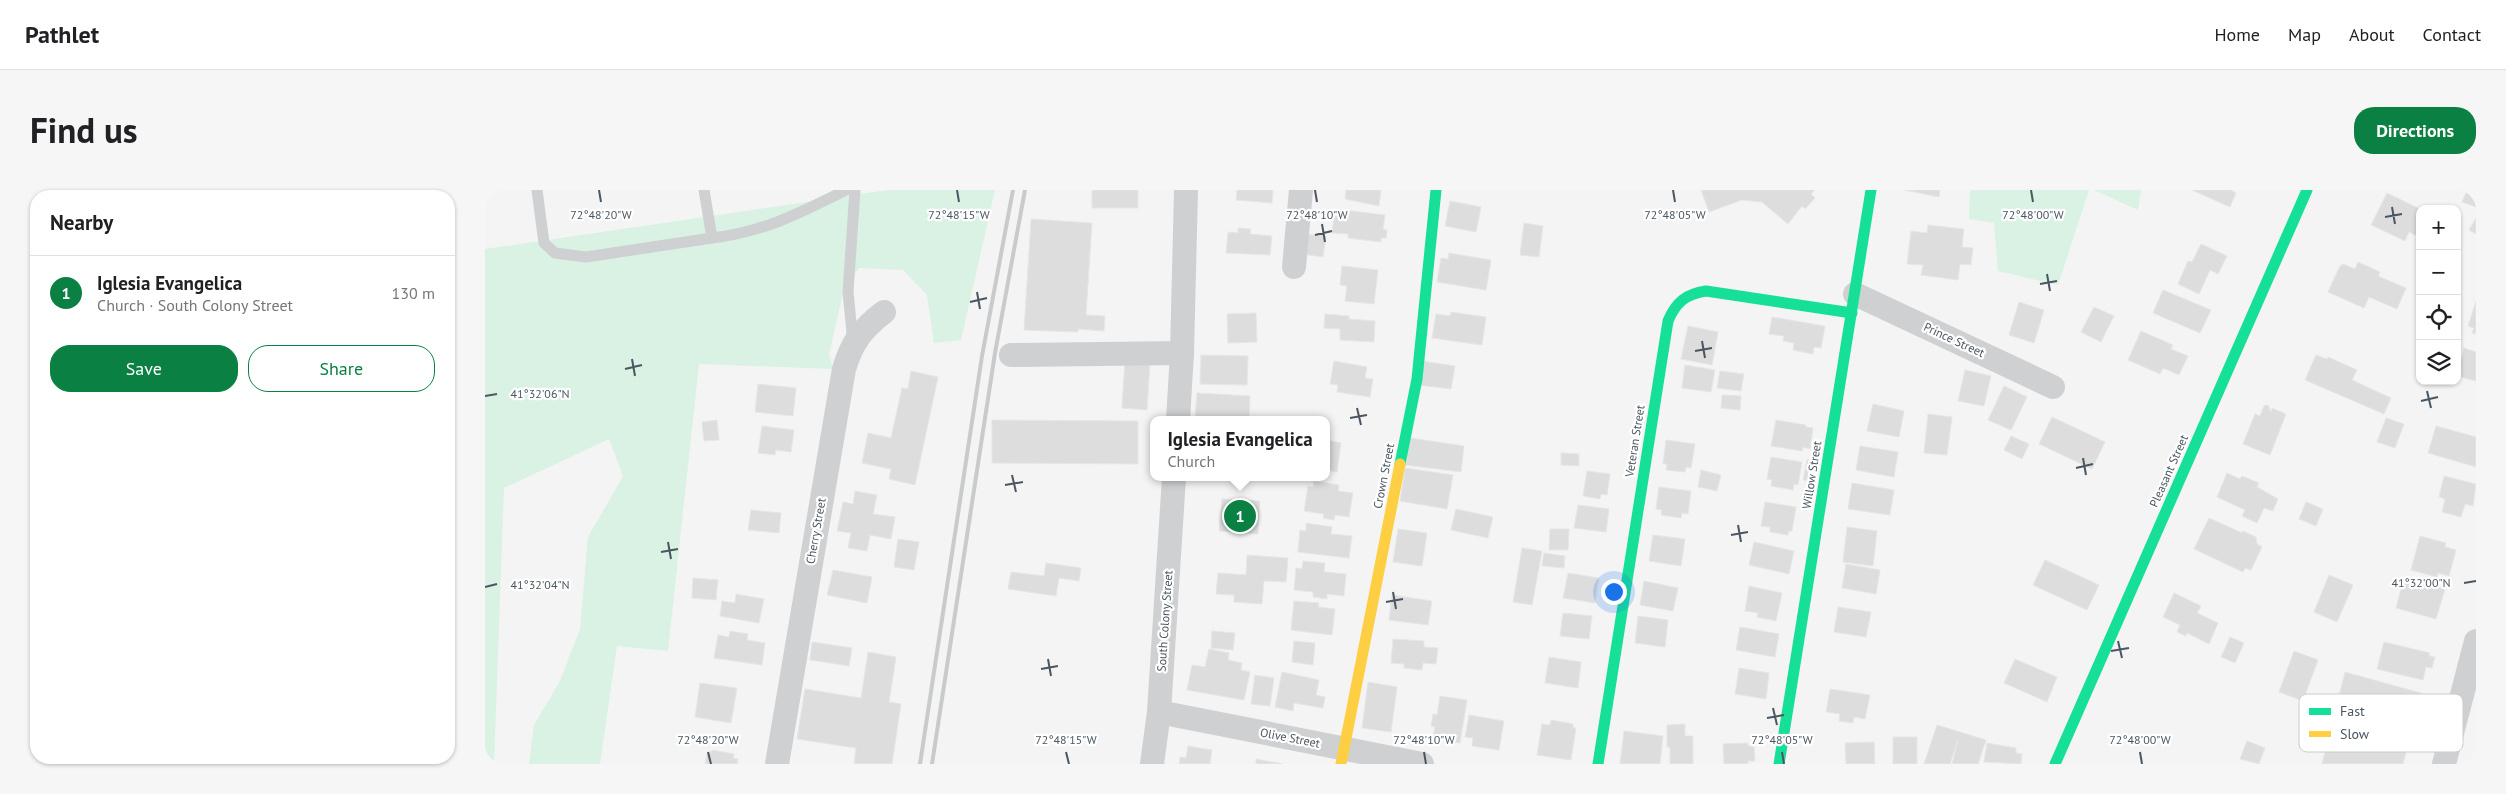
<!DOCTYPE html>
<meta charset="utf-8">
<style>
body{margin:0;font-family:"PT Sans",sans-serif;background:#f6f6f6;color:#202124}
.controls{position:absolute;right:15px;top:15px;display:grid;overflow:hidden;border-radius:10px;box-shadow:0 1px 4px #0004}
.controls button{width:45px;height:45px;display:grid;place-items:center;padding:0;border:0;border-bottom:1px solid #e0e0e0;background:#fff;color:#202124;font:25px sans-serif}
.you{position:absolute;left:1128px;top:401px;width:18px;height:18px;margin:-12px;border:4px solid #fff;border-radius:50%;background:#1a73e8;box-shadow:0 0 0 8px #1a73e833}
.badge{display:grid;place-items:center;width:32px;height:32px;border-radius:50%;background:#0b8043;color:#fff;font-size:16px;font-weight:700}
.pin{position:absolute;translate:-50% -50%;border:2px solid #fff;box-shadow:0 1px 5px #0006}
.popup{position:absolute;left:665px;top:226px;width:180px;height:65px;box-sizing:border-box;display:grid;place-content:center;border-radius:10px;background:#fff;filter:drop-shadow(0 1px 4px #0005);font-size:16px;white-space:nowrap;color:#757577}
.popup b{font-size:19px;color:#202124}
.popup::after{content:'';position:absolute;left:50%;top:100%;margin-left:-10px;border:10px solid transparent;border-top-color:#fff}
.list{margin:0;padding:0;list-style:none}
h2{display:flex;justify-content:space-between;align-items:center;height:65px;margin:0;padding:0 20px;font-size:21px}
h2 small{font-size:16px;font-weight:400;color:#757577}
.list li{display:grid;grid-template-columns:32px 1fr auto;gap:15px;align-items:center;box-sizing:border-box;height:75px;padding:0 20px;border-top:1px solid #e0e0e0}
.list b{display:block;font-size:19px;white-space:nowrap}
.list p{margin:0;font-size:16px;white-space:nowrap;color:#757577}
.list em{font-size:16px;font-style:normal;color:#757577}
.actions{display:flex;gap:10px;padding:15px 20px}
.actions a{flex:1;padding:11px 0;border:1px solid #0b8043;border-radius:20px;text-align:center;font-size:18px;color:#0b8043}
.actions .main{background:#0b8043;color:#fff}
.icon{flex:none;width:28px;height:28px;fill:none;stroke:currentColor;stroke-width:2;stroke-linecap:round;stroke-linejoin:round}
.map{position:relative;flex:none;width:1991px;height:574px;overflow:hidden;border-radius:20px}
header{display:flex;align-items:center;gap:30px;box-sizing:border-box;height:70px;padding:0 25px;background:#fff;border-bottom:1px solid #e0e0e0}
header strong{font-size:24px}
nav{display:flex;gap:28px;margin-inline-start:auto;font-size:18px}
.intro{display:flex;align-items:center;justify-content:space-between;box-sizing:border-box;height:120px;padding:0 30px}
h1{margin:0;font-size:35px}
.button{padding:12px 22px;border-radius:20px;background:#0b8043;color:#fff;font-size:18px;font-weight:700}
main{display:flex;gap:30px;padding:0 30px}
aside{flex:1;background:#fff;border-radius:20px;box-shadow:0 1px 4px #0004}
.map>svg:first-child{display:block}
.green{fill:#d9f2e3}
.building{fill:#ddddde;stroke:#e5e6e7}
.lines{fill:none;stroke-linecap:round;stroke-linejoin:round}
.lane{stroke:#ced0d2;stroke-width:11}
.street{stroke:#ced0d2;stroke-width:24}
.fast{stroke:#16e098;stroke-width:11}
.slow{stroke:#ffcf43;stroke-width:11}
.rail{stroke:#c9cacc;stroke-width:4}
.ticks{fill:none;stroke:#4a5661;stroke-width:2}
.labels{text-anchor:middle;stroke-width:4.5;stroke-linejoin:round;paint-order:stroke}
.street-label{font-size:12px;fill:#4a5661;stroke:#fff}
.key{fill:#fff;stroke:#c9ccd0;stroke-width:1}
.key-label{font-size:14px;fill:#4a5661}
.ticks-label{font-size:12px;text-anchor:middle;fill:#4a5661;stroke:#fff;stroke-width:4.5;stroke-linejoin:round;paint-order:stroke}
</style>
<header>
<strong>Pathlet</strong>
<nav><a>Home</a><a>Map</a><a>About</a><a>Contact</a></nav>
</header>
<div class="intro"><h1>Find us</h1><a class="button">Directions</a></div>
<main>
<aside>
<h2>Nearby<small></small></h2>
<ul class="list">
<li><span class="badge">1</span><div><b>Iglesia Evangelica</b><p>Church · South Colony Street</p></div><em>130 m</em></li>
</ul>
<div class="actions"><a class="main">Save</a><a>Share</a></div>
</aside>
<div class="map">
<svg width="1991" height="574" viewBox="0 0 1991 574">
<rect width="100%" height="100%" fill="#f4f4f4"/>
<g class="green">
<polygon points="403,0 510,0 476,150 449,153 442,105 418,80 374,78 359,98 344,165 348,179 214,174 183,461 132,456 115,574 44,574 49,535 75,491 95,439 103,347 138,286 124,249 19,298 9,574 0,574 0,59"/>
<polygon points="1485,0 1604,0 1573,95 1513,81 1509,33 1484,29"/>
<polygon points="1609,0 1656,0 1653,20"/>
</g>
<g class="building">
<rect x="607" y="0" width="46" height="18"/>
<polygon points="752,0 788,0 787,13 751,10"/>
<polygon points="861,0 896,0 894,16 860,9"/>
<polygon points="1216,0 1330,0 1326,4 1330,8 1320,19 1317,16 1303,34 1277,12 1257,10 1224,22"/>
<polygon points="1419,0 1455,0 1454,7"/>
<polygon points="1707,0 1746,0 1751,3 1745,17"/>
<polygon points="1982,0 1991,0 1991,17 1977,12"/>
<polygon points="1902,3 1935,19 1932,28 1935,29 1935,47 1924,42 1920,51 1886,35"/>
<polygon points="965,11 996,17 991,42 960,36"/>
<polygon points="850,19 900,25 898,39 902,40 901,48 896,48 896,52 863,48 863,44 847,43"/>
<polygon points="1991,28 1991,44 1984,40"/>
<polygon points="546,29 607,33 601,125 620,126 619,141 593,139 593,142 539,140"/>
<polygon points="1039,33 1058,36 1054,67 1035,65"/>
<polygon points="1443,35 1479,39 1477,57 1488,58 1486,75 1475,74 1473,90 1436,85 1438,75 1422,74 1426,41 1442,43"/>
<polygon points="753,38 766,39 765,44 787,46 785,65 741,63 743,42 753,43"/>
<polygon points="819,44 841,46 838,67 817,64"/>
<polygon points="1716,54 1742,66 1733,84 1725,80 1714,104 1693,94 1703,71 1707,72"/>
<polygon points="964,63 1006,70 1001,100 952,92 956,68 963,69"/>
<polygon points="1873,72 1895,82 1893,86 1921,98 1912,119 1884,107 1879,118 1843,102 1855,76 1858,74 1870,79"/>
<polygon points="857,76 893,80 889,114 860,111 862,96 855,95"/>
<polygon points="1678,100 1726,120 1715,143 1668,123"/>
<polygon points="1991,111 1991,144 1987,143 1989,138 1983,136"/>
<polygon points="1534,112 1559,120 1549,153 1524,145"/>
<polygon points="1609,117 1629,126 1616,152 1596,142"/>
<polygon points="966,122 1001,127 997,155 947,148 951,124 965,126"/>
<polygon points="771,123 772,152 743,153 742,124"/>
<polygon points="840,124 864,126 864,129 890,131 889,152 855,150 855,139 839,138"/>
<polygon points="1287,127 1340,136 1336,158 1329,157 1328,164 1308,160 1309,153 1298,151 1299,146 1284,144"/>
<polygon points="1203,136 1233,142 1227,175 1196,169"/>
<polygon points="1656,141 1688,155 1686,159 1703,166 1694,185 1678,178 1675,184 1643,170"/>
<polygon points="1979,158 1991,162 1991,191 1972,186"/>
<polygon points="716,165 763,166 762,195 715,194"/>
<polygon points="1831,165 1842,169 1843,167 1872,180 1867,190 1906,208 1899,224 1820,190"/>
<polygon points="640,170 665,172 662,220 637,218"/>
<polygon points="849,171 882,177 880,188 888,189 885,207 852,202 853,195 845,194"/>
<polygon points="936,171 970,176 966,199 933,195"/>
<polygon points="1200,175 1230,180 1226,202 1197,198"/>
<polygon points="1480,180 1506,186 1499,216 1473,211"/>
<polygon points="426,181 453,187 430,295 404,289 406,279 377,273 383,243 406,248 417,198 423,199"/>
<polygon points="1235,181 1259,184 1256,201 1232,198"/>
<polygon points="273,194 311,198 308,226 270,222"/>
<polygon points="1519,196 1542,207 1526,240 1503,230"/>
<polygon points="712,203 765,206 764,230 710,230"/>
<polygon points="1237,205 1256,206 1255,220 1236,218"/>
<polygon points="1388,214 1419,221 1414,247 1382,241"/>
<polygon points="1783,215 1786,222 1787,218 1801,224 1785,265 1758,254 1770,224 1775,226 1779,216"/>
<polygon points="1443,224 1467,227 1462,265 1439,263"/>
<polygon points="1567,227 1620,252 1607,279 1554,254"/>
<polygon points="1901,228 1919,234 1910,258 1892,252"/>
<polygon points="232,230 234,250 219,251 217,232"/>
<polygon points="507,230 653,231 653,274 507,273"/>
<polygon points="1291,230 1321,235 1321,237 1328,238 1325,259 1318,257 1317,261 1286,256"/>
<polygon points="277,236 309,240 306,262 291,260 290,265 273,263"/>
<polygon points="1951,236 1991,247 1991,277 1943,263"/>
<polygon points="1526,246 1544,254 1537,269 1519,260"/>
<polygon points="925,248 979,256 976,282 921,275"/>
<polygon points="841,250 856,253 852,282 841,280"/>
<polygon points="1181,250 1210,254 1206,278 1201,277 1200,282 1181,280 1182,274 1178,274"/>
<polygon points="1375,256 1413,262 1409,287 1371,280"/>
<polygon points="1076,263 1094,264 1094,276 1076,275"/>
<polygon points="1286,267 1317,272 1313,295 1309,294 1308,300 1286,296 1287,290 1282,289"/>
<polygon points="1322,270 1329,271 1324,291 1318,290"/>
<polygon points="920,278 968,285 962,319 915,311"/>
<polygon points="1216,280 1236,285 1232,301 1213,297"/>
<polygon points="1102,281 1125,284 1122,305 1116,304 1115,309 1098,306"/>
<polygon points="1742,283 1755,289 1757,286 1774,293 1772,297 1793,309 1788,321 1779,318 1772,333 1757,326 1760,320 1732,307"/>
<polygon points="1959,286 1991,294 1988,316 1980,314 1976,327 1957,322 1960,309 1954,307"/>
<polygon points="829,291 854,295 853,301 868,303 864,327 850,325 849,330 838,328 839,324 819,321 823,296 828,297"/>
<polygon points="1367,293 1409,300 1405,325 1363,319"/>
<polygon points="1174,297 1206,301 1203,324 1197,323 1196,328 1176,325 1177,320 1171,319"/>
<polygon points="370,301 392,305 388,324 410,327 406,349 385,345 382,361 363,358 366,343 352,341 358,312 368,314"/>
<polygon points="737,309 775,311 773,344 734,341"/>
<polygon points="1280,312 1311,317 1307,341 1304,341 1303,345 1285,342 1285,337 1276,336"/>
<polygon points="1821,312 1838,319 1831,336 1814,329"/>
<polygon points="1093,315 1124,319 1121,342 1089,338"/>
<polygon points="971,319 1008,327 1003,348 966,340"/>
<polygon points="266,320 296,323 294,343 263,340"/>
<polygon points="1724,328 1757,343 1758,341 1771,347 1772,354 1777,357 1766,380 1760,378 1758,382 1709,359"/>
<polygon points="821,333 847,337 846,344 867,346 864,368 813,362 815,340 821,341"/>
<polygon points="1362,337 1392,341 1388,376 1358,372"/>
<polygon points="913,339 942,343 937,376 908,372"/>
<polygon points="1065,339 1084,339 1083,360 1064,360"/>
<polygon points="1168,345 1200,349 1196,376 1164,371"/>
<polygon points="1935,346 1961,353 1960,357 1971,360 1964,386 1953,383 1952,387 1926,380"/>
<polygon points="413,349 434,352 429,380 409,377"/>
<polygon points="1269,352 1309,361 1304,384 1264,375"/>
<polygon points="1037,358 1057,361 1047,415 1028,412"/>
<polygon points="1059,363 1080,366 1079,378 1057,376"/>
<polygon points="762,365 803,368 801,392 779,391 777,414 749,412 749,405 731,404 733,383 761,385"/>
<polygon points="1560,370 1614,395 1602,420 1548,395"/>
<polygon points="818,371 840,373 839,382 861,384 859,406 842,404 842,409 828,407 828,402 809,400 811,378 817,379"/>
<polygon points="561,373 596,378 594,391 574,388 571,406 523,399 526,382 559,386"/>
<polygon points="1361,374 1395,380 1391,404 1357,398"/>
<polygon points="348,380 387,387 382,413 342,405"/>
<polygon points="1083,383 1114,388 1110,413 1078,408"/>
<polygon points="1844,385 1868,395 1852,432 1829,422"/>
<polygon points="208,388 233,390 231,410 207,408"/>
<polygon points="1919,388 1960,399 1951,429 1911,418"/>
<polygon points="1159,391 1193,398 1188,421 1155,415"/>
<polygon points="1264,396 1297,403 1291,431 1272,427 1273,423 1260,421"/>
<polygon points="1689,403 1716,416 1712,423 1733,433 1724,454 1702,443 1701,446 1692,442 1695,435 1678,427"/>
<polygon points="251,404 279,409 274,433 235,426 237,411 250,413"/>
<polygon points="907,405 947,411 943,435 904,430"/>
<polygon points="809,411 834,413 833,417 850,419 847,445 806,440"/>
<polygon points="1353,417 1386,422 1381,447 1349,442"/>
<polygon points="1078,423 1107,426 1104,449 1075,446"/>
<polygon points="1153,426 1183,430 1180,457 1150,453"/>
<polygon points="1255,437 1294,444 1290,467 1251,460"/>
<polygon points="245,441 263,444 262,450 280,453 277,475 229,468 233,445 244,447"/>
<polygon points="727,441 750,443 748,460 726,458"/>
<polygon points="1745,447 1759,453 1750,473 1736,467"/>
<polygon points="908,449 939,451 939,457 953,458 951,474 938,473 937,480 919,478 919,474 906,473"/>
<polygon points="809,451 830,453 828,475 807,472"/>
<polygon points="327,452 367,458 364,476 325,470"/>
<polygon points="1899,452 1945,463 1944,466 1950,467 1947,478 1941,477 1938,490 1892,479"/>
<polygon points="724,459 744,463 743,470 757,473 756,480 765,482 759,510 702,500 707,475 720,477"/>
<polygon points="1809,461 1833,470 1818,511 1794,502"/>
<polygon points="383,462 411,467 404,512 416,514 407,574 369,574 371,558 312,549 320,499 376,508"/>
<polygon points="1064,467 1096,472 1093,498 1060,493"/>
<polygon points="1530,469 1572,487 1562,512 1519,493"/>
<polygon points="1254,478 1284,483 1281,509 1250,504"/>
<polygon points="797,482 834,490 831,505 840,507 838,518 809,513 808,521 790,517"/>
<polygon points="1860,482 1936,503 1918,574 1837,574"/>
<polygon points="770,485 789,488 785,516 766,514"/>
<polygon points="883,492 912,497 906,542 877,538"/>
<polygon points="215,493 252,498 246,533 210,527"/>
<polygon points="1345,499 1385,505 1380,529 1369,527 1368,533 1354,531 1355,524 1341,522"/>
<polygon points="955,506 982,510 975,553 948,548 950,537 946,536 948,524 952,525"/>
<polygon points="984,525 1019,531 1014,560 987,556 988,548 980,547"/>
<polygon points="1066,530 1088,534 1088,538 1091,538 1086,570 1052,565 1057,534 1065,535"/>
<polygon points="1200,534 1200,546 1208,546 1208,574 1185,574 1185,557 1182,557 1182,535"/>
<polygon points="1452,535 1501,550 1493,574 1467,574 1473,550 1465,574 1439,574"/>
<polygon points="1139,541 1178,546 1175,574 1135,574"/>
<rect x="1408" y="547" width="24" height="27"/>
<polygon points="1762,551 1780,558 1774,574 1755,569"/>
<polygon points="1389,552 1390,574 1361,574 1360,553"/>
<polygon points="1263,553 1263,556 1269,556 1270,571 1263,571 1263,574 1239,574 1238,554"/>
<polygon points="1502,553 1531,558 1531,563 1537,564 1536,574 1499,572"/>
<polygon points="703,556 727,560 725,574 694,574 695,567 701,568"/>
<polygon points="228,560 249,564 248,568 253,569 252,574 220,574 222,564"/>
<polygon points="771,569 798,574 771,574"/>
</g>
<g class="lines">
<g class="lane">
<polyline points="52,0 59,53 70,63 101,67 227,48"/>
<path d="M 219,0 L 227,48 C 279,42 315,23 361,0"/>
<polyline points="368,153 363,102 370,0"/>
</g>
<g class="street">
<polyline points="809,77 816,0"/>
<polyline points="1370,104 1568,197"/>
<polyline points="526,165 697,163"/>
<polyline points="693,230 697,163 701,0"/>
<polyline points="674,522 937,574"/>
<path d="M 292,574 L 359,179 C 367,152 377,139 399,122"/>
<polyline points="667,574 674,522 689,287"/>
<polyline points="1959,574 1991,451"/>
</g>
<g class="fast">
<polyline points="915,274 932,189 951,0"/>
<path d="M 1113,574 L 1183,131 C 1191,112 1201,104 1221,101 L 1367,123"/>
<polyline points="1294,574 1386,0"/>
<polyline points="1570,574 1822,0"/>
</g>
<polyline class="slow" points="856,574 915,274"/>
<g class="rail">
<polyline points="435,574 497,166 528,0"/>
<polyline points="447,574 510,163 540,0"/>
</g>
</g>
<path class="ticks" d="M 114,0 L 116,12M 472,0 L 474,12M 830,0 L 832,12M 1188,0 L 1190,12M 1546,0 L 1548,12M 1907,17 L 1910,34M 1900,27 L 1917,24M 837,34 L 840,52M 830,45 L 847,41M 1562,84 L 1565,101M 1555,94 L 1572,91M 492,102 L 495,119M 485,112 L 502,108M 1217,151 L 1220,168M 1210,161 L 1227,158M 147,169 L 150,186M 140,179 L 157,175M 1942,201 L 1946,218M 0,206 L 12,204M 1936,211 L 1953,207M 872,218 L 876,235M 865,228 L 882,225M 1598,268 L 1601,285M 1591,278 L 1608,274M 527,285 L 531,302M 520,295 L 538,292M 1253,335 L 1256,352M 1246,345 L 1263,342M 183,352 L 186,369M 176,362 L 193,359M 1979,393 L 1991,391M 0,397 L 12,394M 908,402 L 911,419M 901,412 L 918,409M 1633,451 L 1637,468M 1626,461 L 1644,458M 563,469 L 566,486M 556,479 L 573,476M 1288,518 L 1292,535M 1282,528 L 1299,525M 223,562 L 226,574M 581,562 L 584,574M 939,562 L 941,574M 1297,562 L 1299,574M 1655,562 L 1657,574"/>
<g class="labels">
<g class="street-label">
<text transform="translate(1469 150) rotate(25)" y="4">Prince Street</text>
<text transform="translate(1150 251) rotate(-81)" y="4">Veteran Street</text>
<text transform="translate(1684 281) rotate(-66)" y="4">Pleasant Street</text>
<text transform="translate(1327 285) rotate(-81)" y="4">Willow Street</text>
<text transform="translate(899 286) rotate(-79)" y="4">Crown Street</text>
<text transform="translate(331 341) rotate(-80)" y="4">Cherry Street</text>
<text transform="translate(680 431) rotate(-86)" y="4">South Colony Street</text>
<text transform="translate(805 548) rotate(11)" y="4">Olive Street</text>
</g>
</g>
<rect x="1814" y="504" width="164" height="58" rx="8" class="key"/>
<rect x="1824" y="518" width="22" height="7" fill="#16e098"/>
<rect x="1824" y="541" width="22" height="6" fill="#ffcf43"/>
<g class="key-label">
<text x="1855" y="526">Fast</text>
<text x="1855" y="549">Slow</text>
</g>
<g class="ticks-label">
<text x="116" y="29">72°48'20"W</text>
<text x="474" y="29">72°48'15"W</text>
<text x="832" y="29">72°48'10"W</text>
<text x="1190" y="29">72°48'05"W</text>
<text x="1548" y="29">72°48'00"W</text>
<text x="55" y="208">41°32'06"N</text>
<text x="1936" y="397">41°32'00"N</text>
<text x="55" y="399">41°32'04"N</text>
<text x="223" y="554">72°48'20"W</text>
<text x="581" y="554">72°48'15"W</text>
<text x="939" y="554">72°48'10"W</text>
<text x="1297" y="554">72°48'05"W</text>
<text x="1655" y="554">72°48'00"W</text>
</g>
</svg>
<div class="controls">
<button>+</button>
<button>−</button>
<button><svg class="icon" aria-label="locate" viewBox="0 0 24 24"><circle cx="12" cy="12" r="6"/><path d="M12 2v4M12 18v4M2 12h4M18 12h4"/></svg></button>
<button><svg class="icon" aria-label="layers" viewBox="0 0 24 24"><path d="M12 4l9 5-9 5-9-5zM3 14l9 5 9-5"/></svg></button>
</div>
<div class="you"></div>
<div class="pin badge" style="left:755px;top:326px">1</div>
<div class="popup"><b>Iglesia Evangelica</b>Church</div>
</div>
</main>
